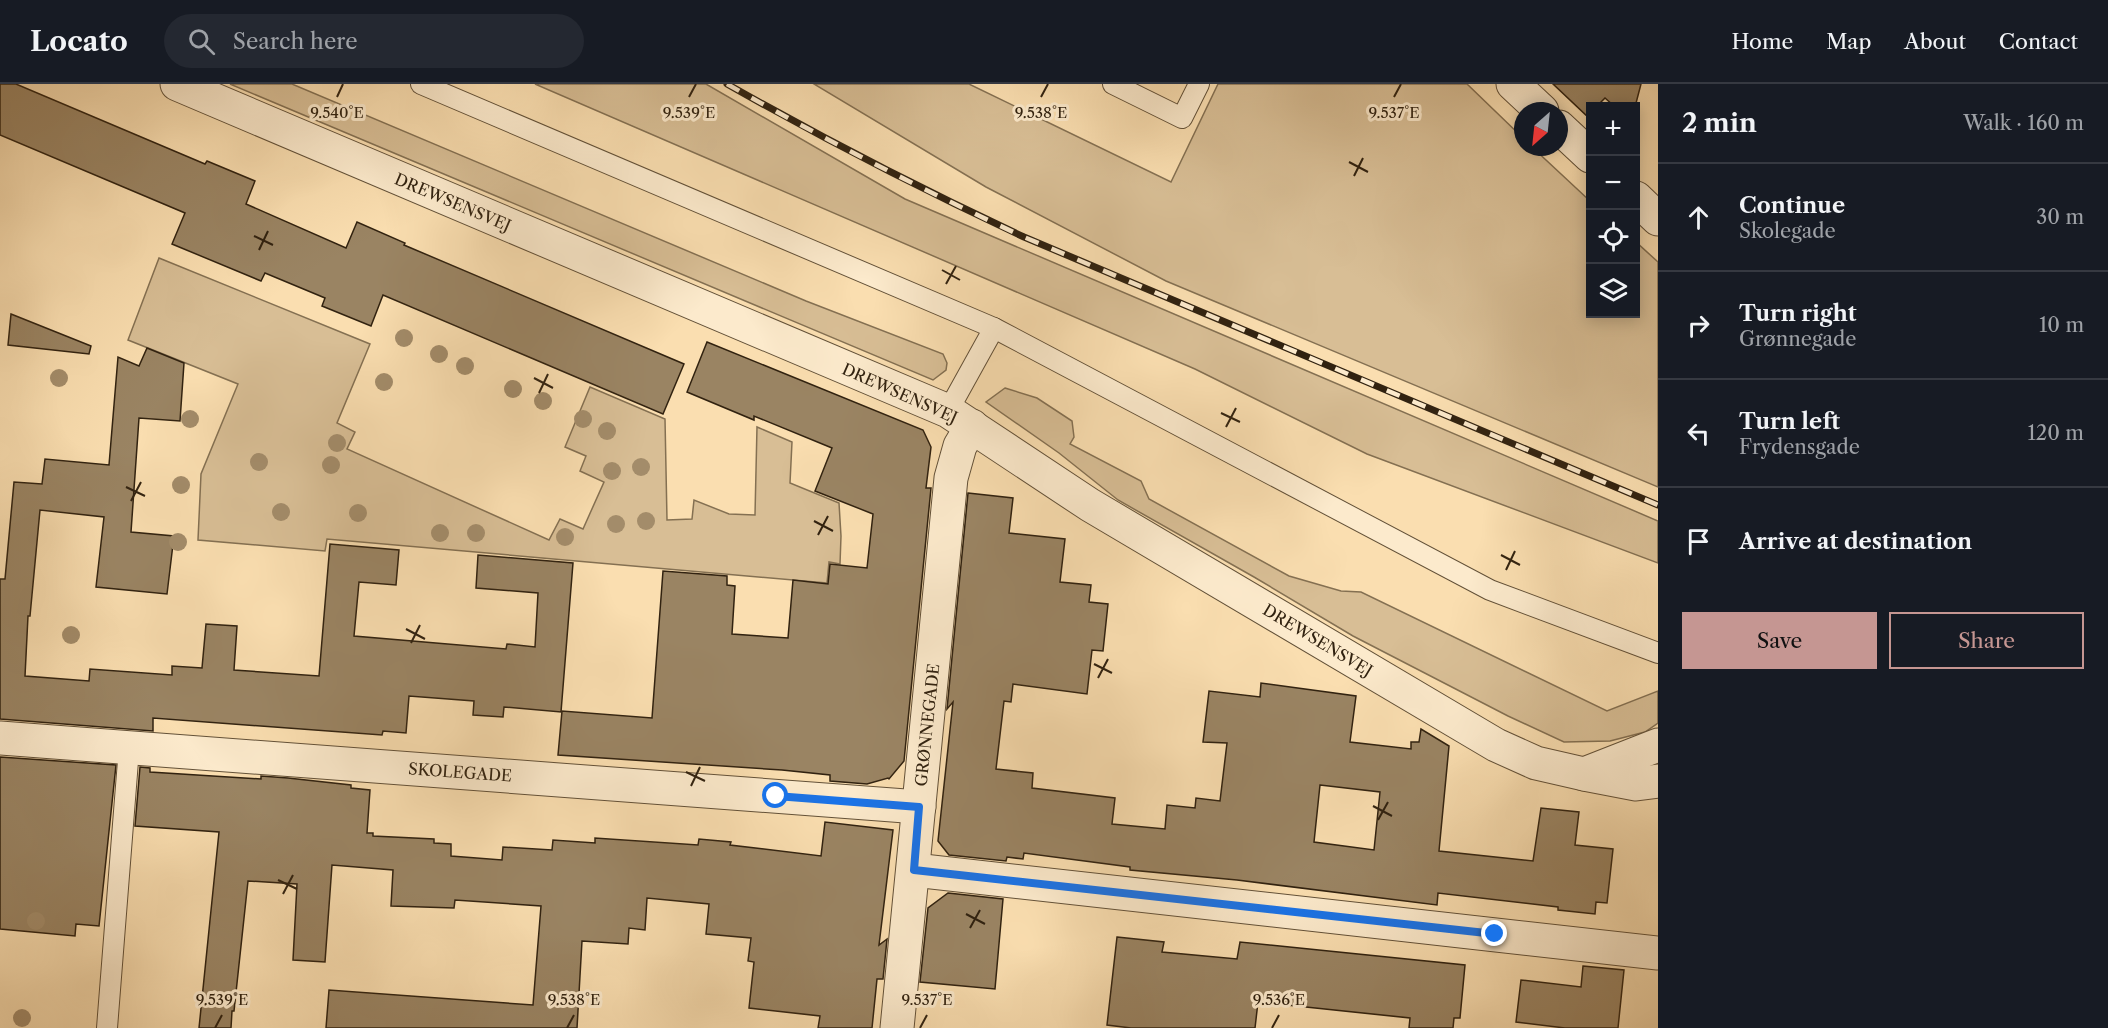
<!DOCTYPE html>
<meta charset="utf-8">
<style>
body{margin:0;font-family:"Libre Caslon Text",serif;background:#242831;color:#f1f3f6}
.controls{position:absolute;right:18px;top:18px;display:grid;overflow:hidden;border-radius:0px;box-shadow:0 3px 15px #0003}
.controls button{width:54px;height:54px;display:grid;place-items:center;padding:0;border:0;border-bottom:2px solid #363941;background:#171b24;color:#f1f3f6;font:30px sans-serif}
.compass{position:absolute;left:1514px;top:18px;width:54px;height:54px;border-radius:50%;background:#171b24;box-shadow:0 3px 15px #0003;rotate:207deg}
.stop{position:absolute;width:18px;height:18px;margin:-14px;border:4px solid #1a73e8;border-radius:50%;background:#fff}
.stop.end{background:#1a73e8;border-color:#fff;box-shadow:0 2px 6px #0008}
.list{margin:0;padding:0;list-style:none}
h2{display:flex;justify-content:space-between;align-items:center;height:78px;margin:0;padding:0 24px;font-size:26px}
h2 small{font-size:20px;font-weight:400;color:#9ea1a6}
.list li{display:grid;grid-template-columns:39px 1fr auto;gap:18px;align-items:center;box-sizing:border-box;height:108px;padding:0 24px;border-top:2px solid #363941}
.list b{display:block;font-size:22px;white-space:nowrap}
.list p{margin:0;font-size:20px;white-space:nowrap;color:#9ea1a6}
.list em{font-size:20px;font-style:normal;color:#9ea1a6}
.actions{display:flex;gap:12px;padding:18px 24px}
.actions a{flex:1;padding:14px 0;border:2px solid #c59692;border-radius:0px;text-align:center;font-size:21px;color:#c59692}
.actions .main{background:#c59692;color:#111}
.icon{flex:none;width:33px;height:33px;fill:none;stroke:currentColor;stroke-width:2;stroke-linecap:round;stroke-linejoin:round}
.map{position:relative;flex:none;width:1658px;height:944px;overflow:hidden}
header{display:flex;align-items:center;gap:36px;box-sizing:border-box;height:84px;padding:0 30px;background:#171b24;border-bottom:2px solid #363941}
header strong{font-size:28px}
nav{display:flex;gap:33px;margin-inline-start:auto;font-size:21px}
.search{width:420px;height:54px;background:#242831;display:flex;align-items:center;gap:15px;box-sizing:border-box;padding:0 21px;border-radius:33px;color:#9ea1a6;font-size:22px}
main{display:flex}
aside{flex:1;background:#171b24}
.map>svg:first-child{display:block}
.green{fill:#d8be95;stroke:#847052;stroke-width:1.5}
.building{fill:#9a8463;stroke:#312210;stroke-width:1.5;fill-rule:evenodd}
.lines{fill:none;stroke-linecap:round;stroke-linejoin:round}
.service-casing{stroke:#635138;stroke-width:22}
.minor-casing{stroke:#635138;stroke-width:35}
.service{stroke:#fceacc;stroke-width:20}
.minor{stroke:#fceacc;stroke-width:33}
.rail-casing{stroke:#312210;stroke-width:7}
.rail{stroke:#fceacc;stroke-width:4.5;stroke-dasharray:14;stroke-linecap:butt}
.tree{fill:#a38c6a}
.route{stroke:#1a73e8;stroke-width:8}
.ticks{fill:none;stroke:#312210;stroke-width:2}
.labels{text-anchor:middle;stroke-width:6;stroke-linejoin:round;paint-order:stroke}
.street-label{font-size:16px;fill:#312210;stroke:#fceacc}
.ticks-label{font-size:15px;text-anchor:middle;fill:#312210;stroke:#fceacc;stroke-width:6;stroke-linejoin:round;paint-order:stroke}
</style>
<header>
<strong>Locato</strong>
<div class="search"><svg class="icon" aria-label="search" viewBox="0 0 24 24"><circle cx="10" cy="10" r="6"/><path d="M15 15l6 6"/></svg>Search here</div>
<nav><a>Home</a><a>Map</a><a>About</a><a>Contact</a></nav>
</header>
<main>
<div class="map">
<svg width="1658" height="944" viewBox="0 0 1658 944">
<rect width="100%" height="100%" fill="#fadeb0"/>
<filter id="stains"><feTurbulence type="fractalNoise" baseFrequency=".00333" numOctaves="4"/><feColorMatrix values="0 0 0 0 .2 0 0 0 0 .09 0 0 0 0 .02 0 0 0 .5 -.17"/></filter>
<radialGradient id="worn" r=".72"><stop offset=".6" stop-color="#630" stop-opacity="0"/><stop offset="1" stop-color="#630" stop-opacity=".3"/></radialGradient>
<g class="green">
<polygon points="230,0 292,0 806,217 943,270 947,279 946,286 933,296"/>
<polygon points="535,0 706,0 905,115 1658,437 1658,479 1367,370 1195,285"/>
<polygon points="814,0 969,0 1171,98 1218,0 1467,0 1523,54 1523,63 1532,63 1590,117 1590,230 1636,230 1636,158 1658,178 1658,403 1166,197 986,103"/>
<polygon points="159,174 370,260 337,339 355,348 347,365 549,456 560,435 583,445 604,398 580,387 586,372 565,363 590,303 665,335 667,436 692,435 694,416 729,430 755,431 757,343 792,358 790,399 839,419 841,452 840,480 829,478 827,499 327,455 325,467 198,456 201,390 238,300 128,256"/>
<polygon points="1005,304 1037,314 1072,337 1074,353 1070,360 1141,397 1149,415 1289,492 1341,507 1361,508 1607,627 1658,607 1658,639 1645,648 1610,657 1564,658 1508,632 1353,552 1254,493 1118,416 1059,369 986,318"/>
</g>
<g class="building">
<polygon points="0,0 16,0 205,80 207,77 255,97 246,120 346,164 357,138 405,159 404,161 684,280 663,330 383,211 371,242 322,222 325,214 265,189 261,197 172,160 185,129 0,51"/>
<polygon points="1553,0 1641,0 1635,23 1614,22 1605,14 1597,22 1590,22 1590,30 1588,33"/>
<polygon points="11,230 91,262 89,270 8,261"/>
<polygon points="707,258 923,346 931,363 926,404 931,404 904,677 889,695 888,694 867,700 830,697 830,691 782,686 558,671 562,627 652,634 663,487 727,492 727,501 735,502 732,550 788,554 793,496 828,500 830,480 867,484 873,430 815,407 832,364 754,332 754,336 687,308"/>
<polygon points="147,264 184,279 180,337 139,334 131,448 174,452 167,510 96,503 104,433 40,426 30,532 28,532 25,592 89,597 90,585 172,591 172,582 202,584 206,540 237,542 234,586 319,592 330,460 399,466 396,501 359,498 354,552 506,565 507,560 535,563 538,509 476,504 478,471 573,479 561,628 504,623 503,633 473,631 474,617 409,612 406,649 383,647 382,651 153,634 153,647 0,635 0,495 5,495 14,398 42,400 45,375 109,381 118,273 139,282"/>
<path d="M 968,409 L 1013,414 L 1009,449 L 1065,455 L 1060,498 L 1091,501 L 1089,518 L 1108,520 L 1103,567 L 1092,566 L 1087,610 L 1013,600 L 1011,618 L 1004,617 L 996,685 L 1033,689 L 1032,704 L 1115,714 L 1112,740 L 1165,745 L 1167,721 L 1195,724 L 1196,714 L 1220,717 L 1227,659 L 1203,658 L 1209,607 L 1260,613 L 1261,599 L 1356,612 L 1350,658 L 1411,665 L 1411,658 L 1419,658 L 1421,645 L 1449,662 L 1439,767 L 1533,777 L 1541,724 L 1579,728 L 1575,761 L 1613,765 L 1607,819 L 1596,818 L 1595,830 L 1558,826 L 1558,823 L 1438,809 L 1437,821 L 1237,796 L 1130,786 L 1130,783 L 1024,769 L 1023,775 L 1007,773 L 1006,777 L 949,771 L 938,757 L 953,618 L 947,625 ZM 1320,701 L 1380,708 L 1374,766 L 1314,758 Z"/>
<polygon points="0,673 116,681 99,842 76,840 75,852 0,845"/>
<polygon points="140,683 150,684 150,688 261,695 261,692 288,694 351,701 351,704 370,706 367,749 373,749 373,752 434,755 434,759 451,760 451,772 502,776 503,763 552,766 553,756 595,759 595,754 698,761 699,755 731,758 730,761 821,772 825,738 893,746 879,861 887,855 883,895 877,895 872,944 818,944 820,932 749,924 754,878 748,877 751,854 706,850 709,820 647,814 645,846 629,844 628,860 582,857 577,944 326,944 329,906 533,921 541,822 455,816 454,824 391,822 393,786 332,781 325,878 293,876 297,800 248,797 234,927 232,927 231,944 199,944 219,748 135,742"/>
<polygon points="948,809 1003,815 995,905 920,898 928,824"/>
<polygon points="1117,853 1164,858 1162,868 1237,875 1240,858 1465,881 1460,934 1454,934 1453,944 1409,944 1410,934 1258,918 1255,944 1131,944 1107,941"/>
<polygon points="1583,882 1624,886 1618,944 1565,944 1516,938 1521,896 1581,903"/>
</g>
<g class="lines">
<defs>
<g id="service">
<polyline points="421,0 994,244 1490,506 1658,569"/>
<polyline points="1113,0 1182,34 1199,0"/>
<polyline points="948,327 994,244"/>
<polyline points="107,944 129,664"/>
</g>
<g id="minor">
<polyline points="177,0 948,327 1090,421 1496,661 1536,679 1584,690 1636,700 1658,697"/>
<polyline points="1513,0 1542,27"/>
<polyline points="1559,43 1590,72"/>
<polyline points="1636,114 1658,135"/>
<polyline points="0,654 919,723"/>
<polyline points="1584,690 1658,661"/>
<polyline points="914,786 1658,869"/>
<polyline points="897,944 951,394 960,362 972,342"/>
</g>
</defs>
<use href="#service" class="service-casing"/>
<use href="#minor" class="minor-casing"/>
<use href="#service" class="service"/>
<use href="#minor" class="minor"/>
<defs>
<path id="rail" d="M 727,0 C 824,55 923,106 1024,153 L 1658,421"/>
</defs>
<use href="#rail" class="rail-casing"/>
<use href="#rail" class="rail"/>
</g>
<g class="tree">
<circle cx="404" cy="254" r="9"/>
<circle cx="439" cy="270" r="9"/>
<circle cx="465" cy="282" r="9"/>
<circle cx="59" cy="294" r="9"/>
<circle cx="384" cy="298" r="9"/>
<circle cx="513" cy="305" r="9"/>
<circle cx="543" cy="317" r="9"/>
<circle cx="190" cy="335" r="9"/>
<circle cx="583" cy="335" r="9"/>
<circle cx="607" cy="347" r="9"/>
<circle cx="337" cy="359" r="9"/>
<circle cx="259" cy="378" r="9"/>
<circle cx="331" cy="381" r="9"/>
<circle cx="641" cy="383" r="9"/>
<circle cx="612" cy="387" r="9"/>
<circle cx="181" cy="401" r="9"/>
<circle cx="281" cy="428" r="9"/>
<circle cx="358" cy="429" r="9"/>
<circle cx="646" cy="437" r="9"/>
<circle cx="616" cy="440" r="9"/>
<circle cx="440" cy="449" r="9"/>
<circle cx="476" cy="449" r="9"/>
<circle cx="565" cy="453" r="9"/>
<circle cx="178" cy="458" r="9"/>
<circle cx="71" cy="551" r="9"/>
<circle cx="36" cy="837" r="9"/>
<circle cx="22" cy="934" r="9"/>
</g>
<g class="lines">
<polyline class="route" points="776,712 919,723 914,786 1495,850"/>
</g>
<path class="ticks" d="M 337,13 L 343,0M 689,13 L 696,0M 1041,13 L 1048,0M 1394,13 L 1401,0M 1349,78 L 1368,88M 1354,92 L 1363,74M 254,152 L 273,161M 259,166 L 268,147M 942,186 L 960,196M 946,200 L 956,182M 534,294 L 553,304M 539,309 L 548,290M 1221,329 L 1240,338M 1226,343 L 1236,324M 126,403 L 145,412M 131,417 L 141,398M 814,437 L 833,447M 818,451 L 828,432M 1501,471 L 1520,481M 1506,486 L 1515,467M 406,545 L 425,555M 411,559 L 420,541M 1094,580 L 1112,589M 1098,594 L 1108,575M 686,688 L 705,697M 691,702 L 700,683M 1373,722 L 1392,732M 1378,736 L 1388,718M 278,796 L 297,805M 283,810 L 293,791M 966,830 L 985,840M 970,844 L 980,826M 215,944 L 222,931M 567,944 L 574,931M 920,944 L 927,931M 1272,944 L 1279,931"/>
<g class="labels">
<g class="street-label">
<text transform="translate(453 118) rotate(23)" y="6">DREWSENSVEJ</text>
<text transform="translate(900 309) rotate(24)" y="6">DREWSENSVEJ</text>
<text transform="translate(1318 556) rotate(31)" y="6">DREWSENSVEJ</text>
<text transform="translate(927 641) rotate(-84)" y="6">GRØNNEGADE</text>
<text transform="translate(460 688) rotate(4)" y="6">SKOLEGADE</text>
</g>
</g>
<g class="ticks-label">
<text x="337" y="34">9.540°E</text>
<text x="689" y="34">9.539°E</text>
<text x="1041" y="34">9.538°E</text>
<text x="1394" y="34">9.537°E</text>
<text x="222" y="921">9.539°E</text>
<text x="574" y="921">9.538°E</text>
<text x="927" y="921">9.537°E</text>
<text x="1279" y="921">9.536°E</text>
</g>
<rect width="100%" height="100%" filter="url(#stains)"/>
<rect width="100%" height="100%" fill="url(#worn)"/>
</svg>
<div class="controls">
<button>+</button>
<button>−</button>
<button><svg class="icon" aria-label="locate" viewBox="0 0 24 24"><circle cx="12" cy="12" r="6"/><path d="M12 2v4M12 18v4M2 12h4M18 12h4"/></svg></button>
<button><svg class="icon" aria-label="layers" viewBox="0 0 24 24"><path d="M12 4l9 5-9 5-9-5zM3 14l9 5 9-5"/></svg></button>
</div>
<svg class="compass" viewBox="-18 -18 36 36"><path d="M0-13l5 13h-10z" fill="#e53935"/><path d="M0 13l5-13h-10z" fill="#9ea1a6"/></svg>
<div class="stop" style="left:776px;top:712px"></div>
<div class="stop end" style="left:1495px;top:850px"></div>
</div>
<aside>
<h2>2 min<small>Walk · 160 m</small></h2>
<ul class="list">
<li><svg class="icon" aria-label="ahead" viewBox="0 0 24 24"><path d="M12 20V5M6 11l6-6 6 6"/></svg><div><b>Continue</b><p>Skolegade</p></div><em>30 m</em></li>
<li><svg class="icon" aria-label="right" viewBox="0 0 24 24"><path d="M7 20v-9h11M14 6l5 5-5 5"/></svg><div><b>Turn right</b><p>Grønnegade</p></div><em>10 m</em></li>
<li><svg class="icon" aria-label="left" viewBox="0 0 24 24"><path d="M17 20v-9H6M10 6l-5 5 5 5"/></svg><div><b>Turn left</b><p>Frydensgade</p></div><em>120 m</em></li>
<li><svg class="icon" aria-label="arrive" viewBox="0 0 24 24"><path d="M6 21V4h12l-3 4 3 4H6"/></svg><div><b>Arrive at destination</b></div></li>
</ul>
<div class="actions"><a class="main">Save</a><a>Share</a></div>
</aside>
</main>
